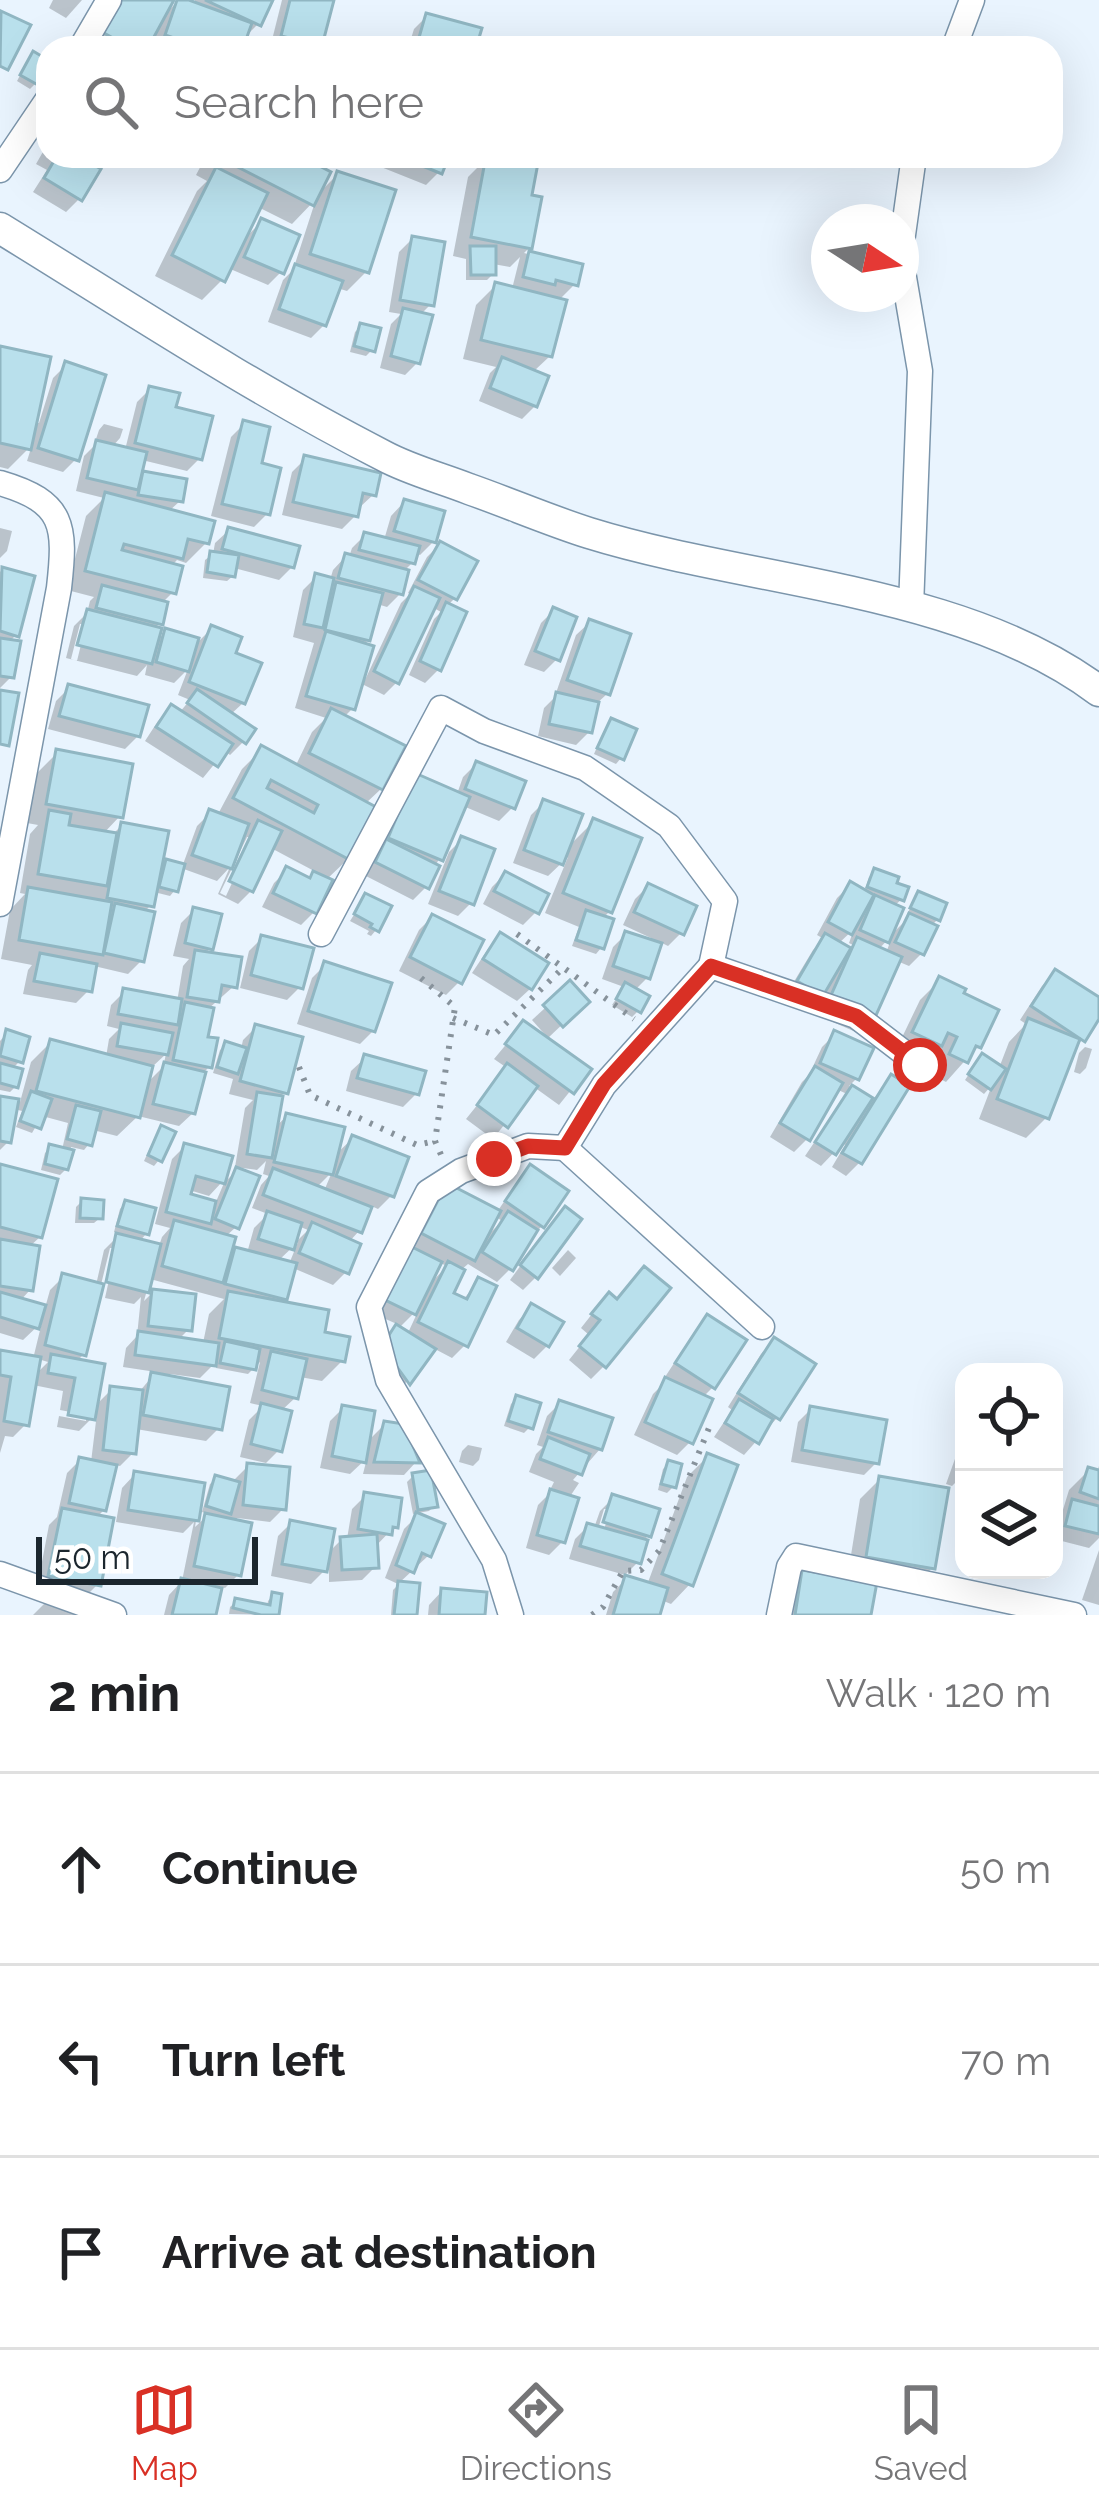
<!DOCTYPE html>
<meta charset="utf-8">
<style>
body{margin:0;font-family:Raleway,sans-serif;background:#f2f2f2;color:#202124}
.controls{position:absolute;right:36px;bottom:36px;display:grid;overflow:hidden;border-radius:24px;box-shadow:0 12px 48px #0002}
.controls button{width:108px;height:108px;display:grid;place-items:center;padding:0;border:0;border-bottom:3px solid #e0e0e0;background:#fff;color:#202124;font:60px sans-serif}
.compass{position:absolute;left:811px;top:204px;width:108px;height:108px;border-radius:50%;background:#fff;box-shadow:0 12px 48px #0002;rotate:102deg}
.scale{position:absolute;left:36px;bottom:30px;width:222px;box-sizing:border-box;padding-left:12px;border:6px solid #1b262e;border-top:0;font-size:33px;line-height:42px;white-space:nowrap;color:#1b262e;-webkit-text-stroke:9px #fff;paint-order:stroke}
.stop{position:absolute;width:36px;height:36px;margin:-27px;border:9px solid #d93025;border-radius:50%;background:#fff}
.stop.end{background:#d93025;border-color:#fff;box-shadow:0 3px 12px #0008}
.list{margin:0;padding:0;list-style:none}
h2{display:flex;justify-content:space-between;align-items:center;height:156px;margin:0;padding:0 48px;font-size:51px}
h2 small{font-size:39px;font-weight:400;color:#757577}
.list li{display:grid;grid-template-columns:78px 1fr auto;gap:36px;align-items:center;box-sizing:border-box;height:192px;padding:0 48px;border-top:3px solid #e0e0e0}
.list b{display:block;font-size:45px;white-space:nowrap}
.list em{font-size:39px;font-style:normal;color:#757577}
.icon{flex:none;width:66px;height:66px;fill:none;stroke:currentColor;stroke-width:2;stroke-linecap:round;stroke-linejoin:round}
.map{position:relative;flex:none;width:1099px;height:1615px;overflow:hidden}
.search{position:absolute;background:#fff;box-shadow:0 12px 48px #0002;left:36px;right:36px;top:36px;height:132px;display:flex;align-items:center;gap:30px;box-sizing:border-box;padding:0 42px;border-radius:36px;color:#757577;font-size:45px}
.sheet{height:732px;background:#fff}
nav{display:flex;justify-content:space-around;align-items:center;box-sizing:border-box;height:168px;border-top:3px solid #e0e0e0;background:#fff;font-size:33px;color:#757577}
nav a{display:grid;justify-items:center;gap:6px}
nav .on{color:#d93025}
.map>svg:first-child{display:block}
.shadow{fill:#0003;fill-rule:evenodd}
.building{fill:#b9e0ec;stroke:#90b6c2;stroke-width:3;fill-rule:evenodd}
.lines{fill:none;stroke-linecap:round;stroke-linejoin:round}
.minor-casing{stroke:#7b95ab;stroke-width:27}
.tertiary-casing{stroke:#7b95ab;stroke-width:33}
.path{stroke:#87929b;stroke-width:6;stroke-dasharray:3 9;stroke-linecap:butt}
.minor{stroke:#fff;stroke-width:24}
.tertiary{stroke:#fff;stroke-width:30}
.route{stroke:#d93025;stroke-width:15}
</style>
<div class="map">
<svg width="1099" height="1615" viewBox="0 0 1099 1615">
<rect width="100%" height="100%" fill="#e9f4fe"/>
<g class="shadow">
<polygon points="53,0 82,0 66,18 49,8"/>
<polygon points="170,0 163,16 179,0 193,5 195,0 269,0 258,24 243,39 240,48 149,48 152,41 148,40 144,48 95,48 84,42"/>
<polygon points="282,0 330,0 319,44 316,48 270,48"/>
<polygon points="427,16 473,48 408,48 414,29"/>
<polygon points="28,61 36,83 30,89 17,81"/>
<polygon points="48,143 48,156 96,156 79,199 66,212 33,192 47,170 36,164"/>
<polygon points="206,156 293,156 318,194 338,174 367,271 347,291 337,288 324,325 311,338 268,322 283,280 293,270 316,199 292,224 258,207 243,240 261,222 281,272 268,285 228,268 222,280 202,300 155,276 197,191 207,181 196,175"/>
<polygon points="362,156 445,156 439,172 426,185 361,159"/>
<polygon points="488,157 529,198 530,247 524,253 579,267 575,284 558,301 550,356 533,372 535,406 522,419 479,401 490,373 496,367 463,359 476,305 496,285 512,289 520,257 510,267 493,264 493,274 487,280 466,280 466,259 453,256 468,177"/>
<polygon points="412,239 431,304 420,315 418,362 405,375 380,368 391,324 401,314 389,312 399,252"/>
<polygon points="361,326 372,350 366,356 350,352 355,332"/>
<polygon points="0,349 34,422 39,423 53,378 66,365 76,459 63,472 27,461 32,445 8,469 0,467"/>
<path d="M 150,389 L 173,409 L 200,458 L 187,471 L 142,460 L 139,474 L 184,481 L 180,501 L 168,512 L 206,543 L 186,563 L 177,560 L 171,566 L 173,592 L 162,603 L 160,623 L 154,629 L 155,643 L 166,631 L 199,641 L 212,628 L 232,654 L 243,703 L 230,715 L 243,742 L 230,755 L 225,751 L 203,778 L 145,741 L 158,721 L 171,708 L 179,713 L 190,700 L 178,695 L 188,669 L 174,683 L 145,675 L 147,665 L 137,676 L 66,658 L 74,626 L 87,613 L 90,601 L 94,597 L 67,590 L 86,516 L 104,498 L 76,491 L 84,456 L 100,440 L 96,439 L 99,430 L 104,424 L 123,429 L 120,438 L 112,447 L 125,450 L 137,402 ZM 80,624 L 86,624 L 77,661 L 71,659 Z"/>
<polygon points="244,424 258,466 267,514 254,527 211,516 231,437"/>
<polygon points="305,459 374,494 360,507 357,507 355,516 342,529 282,515 292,472"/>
<path d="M 404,502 L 433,542 L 420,555 L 415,553 L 412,563 L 403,572 L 400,594 L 387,607 L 377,604 L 368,640 L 362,646 L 360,680 L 364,682 L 401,603 L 410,594 L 408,593 L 427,557 L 440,544 L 474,562 L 454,599 L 447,606 L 463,613 L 438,670 L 425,683 L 409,675 L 434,619 L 441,612 L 432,607 L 397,682 L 384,695 L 360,683 L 352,709 L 343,718 L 381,789 L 365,804 L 348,859 L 326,880 L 314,912 L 301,925 L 262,907 L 274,883 L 287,870 L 308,880 L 316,872 L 271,848 L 251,891 L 238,904 L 218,894 L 230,867 L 217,881 L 181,868 L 175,890 L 170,896 L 154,892 L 151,905 L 144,912 L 141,961 L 128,974 L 94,966 L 89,990 L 76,1003 L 23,994 L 28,970 L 32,965 L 1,959 L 10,910 L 25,894 L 20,893 L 30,834 L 38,825 L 27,823 L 37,773 L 57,753 L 120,816 L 103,834 L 112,835 L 122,825 L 157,873 L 167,863 L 182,867 L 197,826 L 210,813 L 217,816 L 242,769 L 262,749 L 295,767 L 312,732 L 326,718 L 295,708 L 314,643 L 293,637 L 303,590 L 316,577 L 330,580 L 333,570 L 346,556 L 349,557 L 352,548 L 365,535 L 384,540 L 391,516 ZM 247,837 L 253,837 L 226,896 L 220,893 Z"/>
<polygon points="0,528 12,531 7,551 0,558"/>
<polygon points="229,530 292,567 279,580 234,568 233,576 227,581 203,578 205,560 213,554 215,543"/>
<polygon points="2,570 16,635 9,642 11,677 0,688 0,572"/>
<polygon points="554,610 557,659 544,672 524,665 541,623"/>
<polygon points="590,622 607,694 595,705 589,732 576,745 538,736 544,708 558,694 556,693 576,635"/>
<polygon points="69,688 138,736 125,749 48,729 56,701"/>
<polygon points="611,721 621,758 616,764 594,754 606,727"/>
<polygon points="476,764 512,808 499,821 463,806 426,887 413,900 364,875 396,797 457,794 463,777"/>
<polygon points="544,802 567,848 594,821 610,911 602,919 601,948 596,954 572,946 579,927 545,913 568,857 548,876 513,863 531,815"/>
<polygon points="462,839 471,903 458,916 428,904 449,852"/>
<path d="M 875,872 L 902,899 L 894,906 L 889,937 L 910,916 L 907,914 L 918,894 L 938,919 L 931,926 L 922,953 L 909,966 L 897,961 L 871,1020 L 858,1033 L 817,1015 L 830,985 L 807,1008 L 786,995 L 813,950 L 824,939 L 817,935 L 837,898 L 850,885 L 864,892 L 869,877 ZM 854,929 L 849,943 L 853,945 L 848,950 L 838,944 ZM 893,934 L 886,953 L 878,950 Z"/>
<polygon points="505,874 536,912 523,925 483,904 492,887"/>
<polygon points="648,886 681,933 668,946 660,942 648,977 634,991 638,1011 632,1017 612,1005 624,987 602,979 613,947 626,934 649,942 651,938 623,925 635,899"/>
<polygon points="366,896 376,930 371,936 367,934 369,931 350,921"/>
<path d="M 194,910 L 211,948 L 204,954 L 234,986 L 207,1010 L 205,1039 L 209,1067 L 202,1074 L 193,1113 L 179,1126 L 138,1116 L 117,1136 L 93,1130 L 89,1144 L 84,1150 L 71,1147 L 66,1169 L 60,1175 L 41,1170 L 45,1153 L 50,1148 L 62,1150 L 68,1123 L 42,1116 L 32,1133 L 16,1127 L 22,1111 L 14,1109 L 8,1142 L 0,1150 L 0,1099 L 20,1102 L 31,1062 L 51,1042 L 106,1057 L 109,1039 L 119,1029 L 107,1026 L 111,1005 L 124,992 L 177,1002 L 183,966 L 189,959 L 173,956 L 181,923 ZM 166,1054 L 163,1067 L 146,1084 L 152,1067 Z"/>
<polygon points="432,917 459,982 446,995 399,971 419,930"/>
<polygon points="501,936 530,989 517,1001 472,973 488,949"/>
<polygon points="262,938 300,987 287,1000 240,988 249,951"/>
<polygon points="325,965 373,1031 360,1044 297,1024 312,978"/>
<polygon points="1055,973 1099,1001 1099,1013 1082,1040 1072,1050 1046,1118 1026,1138 979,1119 992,1085 984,1094 965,1080 977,1062 999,1068 1009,1042 1026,1024 1020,1020 1042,986"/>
<polygon points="940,980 978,1046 946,1082 931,1074 939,1058 930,1053 919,1064 895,1052 920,1000"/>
<polygon points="570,985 586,1002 548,1038 532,1020"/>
<polygon points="523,1024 587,1070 559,1105 534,1087 493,1139 466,1119 507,1068 494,1059"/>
<path d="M 256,1027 L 285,1092 L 279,1098 L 274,1128 L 287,1116 L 334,1156 L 353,1138 L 391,1196 L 378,1209 L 369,1205 L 359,1231 L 349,1242 L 346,1272 L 333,1285 L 293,1268 L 285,1299 L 280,1304 L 322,1335 L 342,1361 L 322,1381 L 300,1377 L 295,1398 L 281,1411 L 279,1450 L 266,1463 L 240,1457 L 249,1420 L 263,1406 L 250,1403 L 260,1362 L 248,1374 L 216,1368 L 218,1360 L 200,1378 L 170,1374 L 169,1379 L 219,1428 L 206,1441 L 136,1429 L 133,1453 L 120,1466 L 114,1465 L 104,1510 L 96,1518 L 98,1584 L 85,1597 L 37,1588 L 49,1525 L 57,1517 L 67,1473 L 80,1460 L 91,1462 L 97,1413 L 79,1431 L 57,1427 L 59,1416 L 86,1421 L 86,1415 L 60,1410 L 63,1391 L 33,1385 L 26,1424 L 13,1437 L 5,1436 L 0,1453 L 0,1353 L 33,1359 L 42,1322 L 23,1340 L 0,1333 L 0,1167 L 40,1237 L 29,1247 L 30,1290 L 20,1301 L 45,1308 L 50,1290 L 63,1277 L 96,1285 L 104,1250 L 120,1234 L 114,1232 L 120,1209 L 125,1203 L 146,1234 L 139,1242 L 159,1246 L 162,1237 L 170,1228 L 155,1224 L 172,1159 L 185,1146 L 222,1182 L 209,1196 L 189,1190 L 188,1197 L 215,1204 L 224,1183 L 237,1170 L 236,1227 L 225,1237 L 230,1249 L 247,1253 L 254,1228 L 268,1214 L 252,1208 L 261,1185 L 269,1176 L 263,1174 L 266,1161 L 257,1170 L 235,1167 L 245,1108 L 253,1100 L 229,1094 L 233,1079 L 213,1073 L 220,1050 L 226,1045 L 241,1049 L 243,1040 ZM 332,1172 L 324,1191 L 316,1188 ZM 298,1226 L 308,1230 L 292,1246 ZM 298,1242 L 289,1264 L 278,1261 ZM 110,1248 L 116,1248 L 105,1298 L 134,1304 L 141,1297 L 137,1336 L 126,1348 L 123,1367 L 156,1372 L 139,1392 L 112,1389 L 94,1407 L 76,1362 L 84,1354 ZM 150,1279 L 224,1299 L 209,1314 L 203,1343 L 178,1340 L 189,1329 L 153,1292 L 144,1301 ZM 38,1359 L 48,1362 L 35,1375 Z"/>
<polygon points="7,1033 20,1061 12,1069 16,1086 10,1092 0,1090 0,1041"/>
<polygon points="835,1034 856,1079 849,1086 872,1101 891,1078 906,1087 859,1163 846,1176 832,1167 845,1145 843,1143 821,1166 805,1156 847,1094 836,1089 807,1139 794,1152 770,1137 802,1082 809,1075 822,1047"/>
<polygon points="1085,1047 1092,1049 1086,1068 1080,1074 1074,1072 1079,1053"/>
<polygon points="365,1058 416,1094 403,1107 346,1091 351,1071"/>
<polygon points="162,1129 159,1160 154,1166 144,1161 156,1135"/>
<path d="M 531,1168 L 542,1226 L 529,1239 L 510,1269 L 497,1282 L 468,1264 L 461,1270 L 449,1294 L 463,1300 L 479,1280 L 465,1345 L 452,1358 L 433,1348 L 396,1395 L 370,1361 L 383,1341 L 399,1325 L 370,1312 L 434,1200 L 447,1187 L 497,1212 L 518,1181 ZM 495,1216 L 502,1221 L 485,1238 ZM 438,1262 L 447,1266 L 428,1286 ZM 420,1307 L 407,1335 L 398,1329 Z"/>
<polygon points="82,1201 100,1218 94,1223 75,1223 76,1207"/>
<polygon points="565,1210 536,1277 523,1290 510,1280 552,1223"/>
<polygon points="568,1250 576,1258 560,1276 552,1268"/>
<polygon points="616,1301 604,1366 591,1379 569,1360 589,1335 581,1328 596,1309"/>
<polygon points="532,1307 547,1346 534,1359 506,1342 519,1320"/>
<polygon points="708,1318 713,1387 702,1398 690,1442 677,1455 634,1435 653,1394 668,1379 665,1377 695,1331"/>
<polygon points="774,1341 777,1418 744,1455 714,1437 732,1410 728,1407 761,1354"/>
<polygon points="517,1398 530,1427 524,1433 504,1426 511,1404"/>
<polygon points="560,1403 600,1449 573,1480 579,1483 569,1498 562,1542 549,1555 526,1548 538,1505 554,1489 551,1488 554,1482 529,1472 536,1454 543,1447 537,1445 547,1416"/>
<polygon points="343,1408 367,1442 385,1424 416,1462 404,1475 363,1474 367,1458 350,1474 320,1468 330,1421"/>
<polygon points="811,1409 877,1462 864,1475 791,1462 798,1422"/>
<polygon points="468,1445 482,1448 479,1460 473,1466 459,1462 462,1451"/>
<polygon points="961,1450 964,1451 964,1498 955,1495 956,1492 962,1493 962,1489 958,1487 963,1475 952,1486 946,1484 956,1456"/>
<polygon points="707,1457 690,1584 671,1604 661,1600 657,1615 606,1615 613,1592 626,1579 647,1585 687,1477"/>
<polygon points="669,1463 673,1487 667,1493 658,1490 663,1469"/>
<polygon points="248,1466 283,1509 270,1522 237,1518 238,1575 225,1588 219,1586 213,1615 164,1615 169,1595 182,1581 194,1522 183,1533 116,1522 122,1488 135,1474 202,1485 195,1527 209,1514 202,1512 210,1484 216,1479 235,1484 235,1479"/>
<polygon points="1099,1466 1099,1538 1089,1548 1054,1539 1069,1490 1089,1470 1097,1473"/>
<polygon points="413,1476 434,1506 429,1511 413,1514 407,1482"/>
<polygon points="880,1479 932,1568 912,1588 874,1581 868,1615 785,1615 790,1586 803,1573 847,1580 860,1499"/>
<polygon points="365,1496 395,1526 374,1548 375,1567 362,1580 329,1582 329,1566 311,1584 271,1576 278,1536 291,1523 328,1553 341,1540 347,1539 352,1509"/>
<path d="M 613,1498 L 649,1535 L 645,1539 L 638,1562 L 625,1575 L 569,1559 L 575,1539 L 588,1526 L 594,1528 L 600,1511 ZM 604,1509 L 610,1509 L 602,1537 L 596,1536 Z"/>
<polygon points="417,1516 429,1555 398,1584 385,1578 404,1529"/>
<polygon points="1099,1550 1099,1605 1082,1600"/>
<polygon points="399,1584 414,1615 391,1615 393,1590"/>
<polygon points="442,1591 482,1615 428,1615 429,1605"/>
<polygon points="273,1595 276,1615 229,1614 230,1607 236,1602 267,1607 268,1601"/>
<polygon points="46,1602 85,1615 33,1615"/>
</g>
<g class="building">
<polygon points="119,0 174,0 148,48 131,48 95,28"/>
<polygon points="177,0 189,0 252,23 243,48 177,48 180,40 165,35"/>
<polygon points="205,0 273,0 261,26"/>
<polygon points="290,0 334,0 322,46 281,36"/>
<polygon points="1,11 31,25 8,70 0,66"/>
<polygon points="426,13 482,28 476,48 416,48"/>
<polygon points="33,51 48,60 48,67 38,85 20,75"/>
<polygon points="57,156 99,156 94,165 101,169 82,201 44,178 55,159 66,165 68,162"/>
<polygon points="216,156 300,156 331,172 314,206"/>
<polygon points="398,156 449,156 442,174"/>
<polygon points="486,156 538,163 532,195 542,197 532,249 471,237"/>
<polygon points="216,167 268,193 225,282 172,255"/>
<polygon points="337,171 396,190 369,273 310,254"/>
<polygon points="261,218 300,235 284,274 244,257"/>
<polygon points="412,236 445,242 434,306 400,300"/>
<polygon points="470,246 496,246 496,275 471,275"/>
<polygon points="529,251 583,264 578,286 556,280 555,285 523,277"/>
<polygon points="295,264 343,281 326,326 279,309"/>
<polygon points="495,282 567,300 552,357 481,340"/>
<polygon points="403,308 433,315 420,364 391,356"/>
<polygon points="360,323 381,328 375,352 354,346"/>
<polygon points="0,346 51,357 31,450 0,443"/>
<polygon points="502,357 549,376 537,407 490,388"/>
<polygon points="65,361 106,375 79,461 38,448"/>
<polygon points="149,386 180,393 176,407 213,416 202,460 135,443"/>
<polygon points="243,420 270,427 262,463 281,468 270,515 222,504"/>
<polygon points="96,440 147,452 138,490 87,478"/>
<polygon points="304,455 381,473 376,496 363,493 358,517 293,502"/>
<polygon points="143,471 187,479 183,502 138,495"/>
<polygon points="105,492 215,521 209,544 188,539 183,559 124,544 122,550 183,566 176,594 85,571"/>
<polygon points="404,499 445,511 436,543 394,531"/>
<polygon points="228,527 300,546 294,568 222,549"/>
<polygon points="364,532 420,546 415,564 359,550"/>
<polygon points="440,541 478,561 457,600 418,580"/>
<polygon points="210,551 239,555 235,577 207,572"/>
<polygon points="345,553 409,570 403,595 338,578"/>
<polygon points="2,567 35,576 19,637 0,631"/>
<polygon points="315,573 334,578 323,628 304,624"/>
<polygon points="336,582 383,593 370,641 325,630"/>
<polygon points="102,585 168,602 163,625 96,608"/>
<polygon points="414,586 440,598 399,684 374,671"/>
<polygon points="446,602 467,612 441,671 420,661"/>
<polygon points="553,607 577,617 560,661 535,651"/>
<polygon points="87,609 162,628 152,664 77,645"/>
<polygon points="589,619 631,634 610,695 567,680"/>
<polygon points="211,625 242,637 236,653 262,663 245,704 189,682"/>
<polygon points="165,628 199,638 189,672 156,662"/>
<polygon points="326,631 374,646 355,710 306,696"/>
<polygon points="0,638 21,641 14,678 0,676"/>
<polygon points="68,684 149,705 140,737 59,716"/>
<polygon points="197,689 256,729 246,744 187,703"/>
<polygon points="0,690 19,693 9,746 0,744"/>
<polygon points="556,692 599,702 592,733 549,724"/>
<polygon points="171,704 233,744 218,767 156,727"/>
<polygon points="331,708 406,746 383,790 309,753"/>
<polygon points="611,718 637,729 624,760 597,748"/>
<path d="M 261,745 L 378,808 L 350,860 L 233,798 ZM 271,780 L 318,805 L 314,813 L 267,788 Z"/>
<polygon points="56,749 133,764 123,818 46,804"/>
<polygon points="476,761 526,781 515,809 465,789"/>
<polygon points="415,773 470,797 443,861 388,838"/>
<polygon points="543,799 583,814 563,865 524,850"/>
<polygon points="209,809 249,824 232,869 192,855"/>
<polygon points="49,810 71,814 69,825 117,833 107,886 38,874"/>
<polygon points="593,818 642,838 612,913 563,893"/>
<polygon points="258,820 282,831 253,892 229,881"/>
<polygon points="121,822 169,831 154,907 107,898"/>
<polygon points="461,836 495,849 474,905 439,891"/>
<polygon points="386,839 440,866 429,889 375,862"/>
<polygon points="166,859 185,864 178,892 159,887"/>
<polygon points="286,866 310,878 313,871 333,880 317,914 273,893"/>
<polygon points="874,868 899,877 897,883 909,887 904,901 867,887"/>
<polygon points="505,871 549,894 539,914 494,891"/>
<polygon points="850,881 874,895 852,935 828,922"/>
<polygon points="648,883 697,906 684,935 634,912"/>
<polygon points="28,887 112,902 103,955 19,940"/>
<polygon points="918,891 947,903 940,921 910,908"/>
<polygon points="365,893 392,906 379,932 370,927 372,924 354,914"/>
<polygon points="875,895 904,908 889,943 860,930"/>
<polygon points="115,903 155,912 144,962 104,953"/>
<polygon points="193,907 222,914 213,950 185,943"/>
<polygon points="586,910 614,919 604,949 576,940"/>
<polygon points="909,913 938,926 924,955 895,942"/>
<polygon points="432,914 484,940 462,984 410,957"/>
<polygon points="625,931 662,943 650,979 613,966"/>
<polygon points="500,932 549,963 532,990 483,959"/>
<polygon points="825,933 851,948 823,996 797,981"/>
<polygon points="261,935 314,948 303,989 251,975"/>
<polygon points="857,937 902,957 873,1022 828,1002"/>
<polygon points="195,950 242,957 237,988 222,985 219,1002 187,997"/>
<polygon points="40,953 97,964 92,992 34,981"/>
<polygon points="324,961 392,983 375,1032 308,1011"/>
<polygon points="1055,969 1099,997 1099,1019 1085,1042 1031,1006"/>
<polygon points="939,976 966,989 964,993 999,1010 981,1048 976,1046 968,1063 949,1054 957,1037 948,1033 942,1046 912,1032"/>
<polygon points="570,980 590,1002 563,1027 543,1005"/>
<polygon points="625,982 650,996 641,1013 616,999"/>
<polygon points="123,988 182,999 178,1025 118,1014"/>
<polygon points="185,1002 214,1008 208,1037 218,1038 212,1068 173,1060"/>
<polygon points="1028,1018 1080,1039 1049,1119 997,1099"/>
<polygon points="523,1020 592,1069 574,1094 505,1044"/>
<polygon points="121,1023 173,1033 168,1055 117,1046"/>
<polygon points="255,1024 303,1037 288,1094 240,1081"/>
<polygon points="6,1029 30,1037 23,1063 0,1056"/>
<polygon points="834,1030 874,1048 859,1080 820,1063"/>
<polygon points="50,1039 153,1066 140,1118 36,1091"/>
<polygon points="225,1041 247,1048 238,1074 217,1067"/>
<polygon points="982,1053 1006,1069 991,1090 968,1074"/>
<polygon points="364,1054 426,1071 419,1095 357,1078"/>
<polygon points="164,1062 206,1072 195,1114 153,1104"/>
<polygon points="0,1063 23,1069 18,1088 0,1083"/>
<polygon points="507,1063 538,1086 508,1128 477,1105"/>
<polygon points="815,1066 843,1083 810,1141 780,1123"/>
<polygon points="891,1074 910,1086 862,1164 842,1153"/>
<polygon points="852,1085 873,1098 836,1155 815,1142"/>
<polygon points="31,1091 52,1099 41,1129 20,1121"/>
<polygon points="257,1092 283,1096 272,1158 247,1154"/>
<polygon points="0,1096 19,1099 11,1143 0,1141"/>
<polygon points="76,1105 101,1111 92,1146 67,1139"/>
<polygon points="286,1113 345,1127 333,1175 274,1162"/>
<polygon points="161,1125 176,1132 162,1162 148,1155"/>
<polygon points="352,1135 409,1157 394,1197 336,1176"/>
<polygon points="184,1143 233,1156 225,1184 196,1176 191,1194 216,1201 211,1224 166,1212"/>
<polygon points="49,1144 74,1150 68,1170 45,1164"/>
<polygon points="0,1164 58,1179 42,1238 0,1227"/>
<polygon points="530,1164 569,1191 544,1228 505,1201"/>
<polygon points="236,1167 260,1176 239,1229 215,1219"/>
<polygon points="273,1168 372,1207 362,1233 263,1195"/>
<polygon points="447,1183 501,1211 475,1261 421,1233"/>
<polygon points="81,1198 104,1200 103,1219 80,1218"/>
<polygon points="125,1200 156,1208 149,1235 117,1226"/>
<polygon points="565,1206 582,1219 538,1279 520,1265"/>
<polygon points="267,1211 302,1223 294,1250 258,1239"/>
<polygon points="508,1211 538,1230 513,1271 482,1252"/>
<polygon points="174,1220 236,1237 223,1283 162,1266"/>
<polygon points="312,1222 361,1244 349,1274 299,1253"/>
<polygon points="116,1233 161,1244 149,1293 106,1282"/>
<polygon points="0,1239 40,1246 33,1291 0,1286"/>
<polygon points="408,1245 442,1262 416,1315 381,1298"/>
<polygon points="235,1247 297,1263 287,1300 225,1284"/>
<polygon points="448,1261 465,1270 454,1293 467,1299 478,1277 497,1286 468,1347 418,1322"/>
<polygon points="644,1266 671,1288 606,1368 579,1346 600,1320 591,1314 609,1292 617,1299"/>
<polygon points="62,1273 104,1284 86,1356 45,1345"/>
<polygon points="152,1289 196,1294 192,1331 148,1326"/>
<polygon points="228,1291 329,1310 325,1332 350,1337 345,1362 219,1338"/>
<polygon points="0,1292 46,1305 39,1329 0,1317"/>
<polygon points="531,1303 564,1322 549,1347 517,1328"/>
<polygon points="707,1314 747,1340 715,1389 675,1363"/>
<polygon points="396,1324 436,1349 410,1385 382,1346"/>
<polygon points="138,1331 219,1343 216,1366 135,1355"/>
<polygon points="774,1337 816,1364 780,1420 738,1393"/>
<polygon points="225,1341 260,1349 256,1370 220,1363"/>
<polygon points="0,1350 41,1357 29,1426 4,1421 11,1377 0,1375"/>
<polygon points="271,1351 307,1359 298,1399 262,1390"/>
<polygon points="51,1354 105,1364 95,1420 68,1415 75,1378 48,1373"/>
<polygon points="151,1372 230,1387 222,1430 143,1415"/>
<polygon points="665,1377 713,1399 693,1444 645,1422"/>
<polygon points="110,1386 143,1390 136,1454 103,1450"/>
<polygon points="516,1395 541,1403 533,1429 508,1421"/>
<polygon points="739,1399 773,1419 759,1444 725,1423"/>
<polygon points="559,1400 613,1418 602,1450 548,1432"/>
<polygon points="261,1403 292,1411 282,1452 251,1444"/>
<polygon points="342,1405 375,1411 366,1463 332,1456"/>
<polygon points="810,1406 887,1420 879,1464 802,1450"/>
<polygon points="384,1421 404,1424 420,1463 374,1462"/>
<polygon points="548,1437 590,1454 582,1475 540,1459"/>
<polygon points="707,1453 738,1465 693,1586 662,1574"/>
<polygon points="79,1457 117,1465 106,1511 69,1503"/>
<polygon points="668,1460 682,1464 676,1488 661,1484"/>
<polygon points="247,1463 290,1467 286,1510 243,1505"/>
<polygon points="1088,1467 1099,1470 1099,1499 1080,1492"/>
<polygon points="431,1470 438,1507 418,1510 412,1473"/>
<polygon points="134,1471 205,1483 199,1521 128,1510"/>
<polygon points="215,1475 240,1482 231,1514 206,1506"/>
<polygon points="879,1476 949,1488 935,1569 866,1557"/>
<polygon points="550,1489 579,1498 565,1543 537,1535"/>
<polygon points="364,1492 402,1498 398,1528 393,1527 392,1535 358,1529"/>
<polygon points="612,1494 660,1509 651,1537 603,1522"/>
<polygon points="1072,1499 1099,1506 1099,1534 1065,1526"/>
<polygon points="62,1508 114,1518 101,1586 48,1576"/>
<polygon points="416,1512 445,1524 431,1557 422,1553 414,1573 396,1565"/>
<polygon points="205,1513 252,1523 241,1576 194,1566"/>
<polygon points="290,1520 335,1529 327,1572 282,1564"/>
<polygon points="587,1523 648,1540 641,1564 580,1546"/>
<polygon points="377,1534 379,1568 342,1570 340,1537"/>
<polygon points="802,1570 877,1582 871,1615 795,1615"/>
<polygon points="625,1575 668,1588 660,1615 613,1615"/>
<polygon points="181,1578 222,1588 216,1615 172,1615"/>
<polygon points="398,1581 420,1583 417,1615 394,1615"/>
<polygon points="441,1588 487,1592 485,1615 439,1615"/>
<polygon points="272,1592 282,1594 279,1615 261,1615 233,1608 235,1598 270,1605"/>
</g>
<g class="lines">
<defs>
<g id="minor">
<polyline points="81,48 109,0"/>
<polyline points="954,48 972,0"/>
<polyline points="0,170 48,99"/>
<polyline points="901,249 914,156"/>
<polyline points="901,260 920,371 911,607"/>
<path d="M 0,483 C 65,502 66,526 59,588 L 0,904"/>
<polyline points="321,934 441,708 484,731 585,768 669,826 725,901 711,966"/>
<polyline points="565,1148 762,1327"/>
<polyline points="0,1574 114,1615"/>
<polyline points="511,1615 494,1560 388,1380 369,1307 428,1192 461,1171 528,1146 565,1148 604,1085 711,966 856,1016 920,1065"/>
<polyline points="779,1615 789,1567 796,1556 1074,1615"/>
</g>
<path id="tertiary" d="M 0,228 C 127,306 251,388 384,456 C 410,470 441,478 469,489 C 509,503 548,520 589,533 C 750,583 962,588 1099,691"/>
</defs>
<use href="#minor" class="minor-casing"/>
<use href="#tertiary" class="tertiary-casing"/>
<g class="path">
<polyline points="517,934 634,1019"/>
<polyline points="421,978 455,1007 435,1141 442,1157"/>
<polyline points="453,1018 494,1035 565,966"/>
<polyline points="299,1067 310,1095 417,1145 435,1141"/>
<polyline points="592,1615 603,1607 623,1571 641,1570 659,1551 709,1428"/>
</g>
<use href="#minor" class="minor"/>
<use href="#tertiary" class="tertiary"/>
</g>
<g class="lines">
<polyline class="route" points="494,1159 528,1146 565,1148 604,1084 711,966 856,1016 920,1065"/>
</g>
</svg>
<div class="controls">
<button><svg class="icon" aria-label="locate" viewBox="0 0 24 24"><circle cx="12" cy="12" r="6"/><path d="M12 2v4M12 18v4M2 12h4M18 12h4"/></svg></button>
<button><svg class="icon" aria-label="layers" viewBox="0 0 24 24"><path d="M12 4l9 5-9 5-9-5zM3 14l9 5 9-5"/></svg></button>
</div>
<svg class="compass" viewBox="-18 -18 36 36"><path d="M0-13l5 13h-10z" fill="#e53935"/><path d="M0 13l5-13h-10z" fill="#757577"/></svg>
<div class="scale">50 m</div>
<div class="stop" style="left:920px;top:1065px"></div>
<div class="stop end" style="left:494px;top:1159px"></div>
<div class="search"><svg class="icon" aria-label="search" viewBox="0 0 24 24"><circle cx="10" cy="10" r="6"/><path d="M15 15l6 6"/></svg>Search here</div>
</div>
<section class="sheet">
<h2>2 min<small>Walk · 120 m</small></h2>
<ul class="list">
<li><svg class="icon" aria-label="ahead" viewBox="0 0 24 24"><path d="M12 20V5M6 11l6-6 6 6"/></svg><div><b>Continue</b></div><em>50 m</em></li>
<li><svg class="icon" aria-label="left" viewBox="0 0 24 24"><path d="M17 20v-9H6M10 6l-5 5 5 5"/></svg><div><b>Turn left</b></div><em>70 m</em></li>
<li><svg class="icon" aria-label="arrive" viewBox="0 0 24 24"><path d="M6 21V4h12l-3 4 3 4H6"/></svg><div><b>Arrive at destination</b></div></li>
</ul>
</section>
<nav>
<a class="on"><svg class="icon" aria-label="map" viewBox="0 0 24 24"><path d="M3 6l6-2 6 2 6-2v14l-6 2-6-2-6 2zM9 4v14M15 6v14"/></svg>Map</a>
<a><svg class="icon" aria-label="directions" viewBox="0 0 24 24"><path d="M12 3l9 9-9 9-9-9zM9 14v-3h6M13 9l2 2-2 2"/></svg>Directions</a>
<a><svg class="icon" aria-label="saved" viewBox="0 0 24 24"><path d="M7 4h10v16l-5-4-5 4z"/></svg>Saved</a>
</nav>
